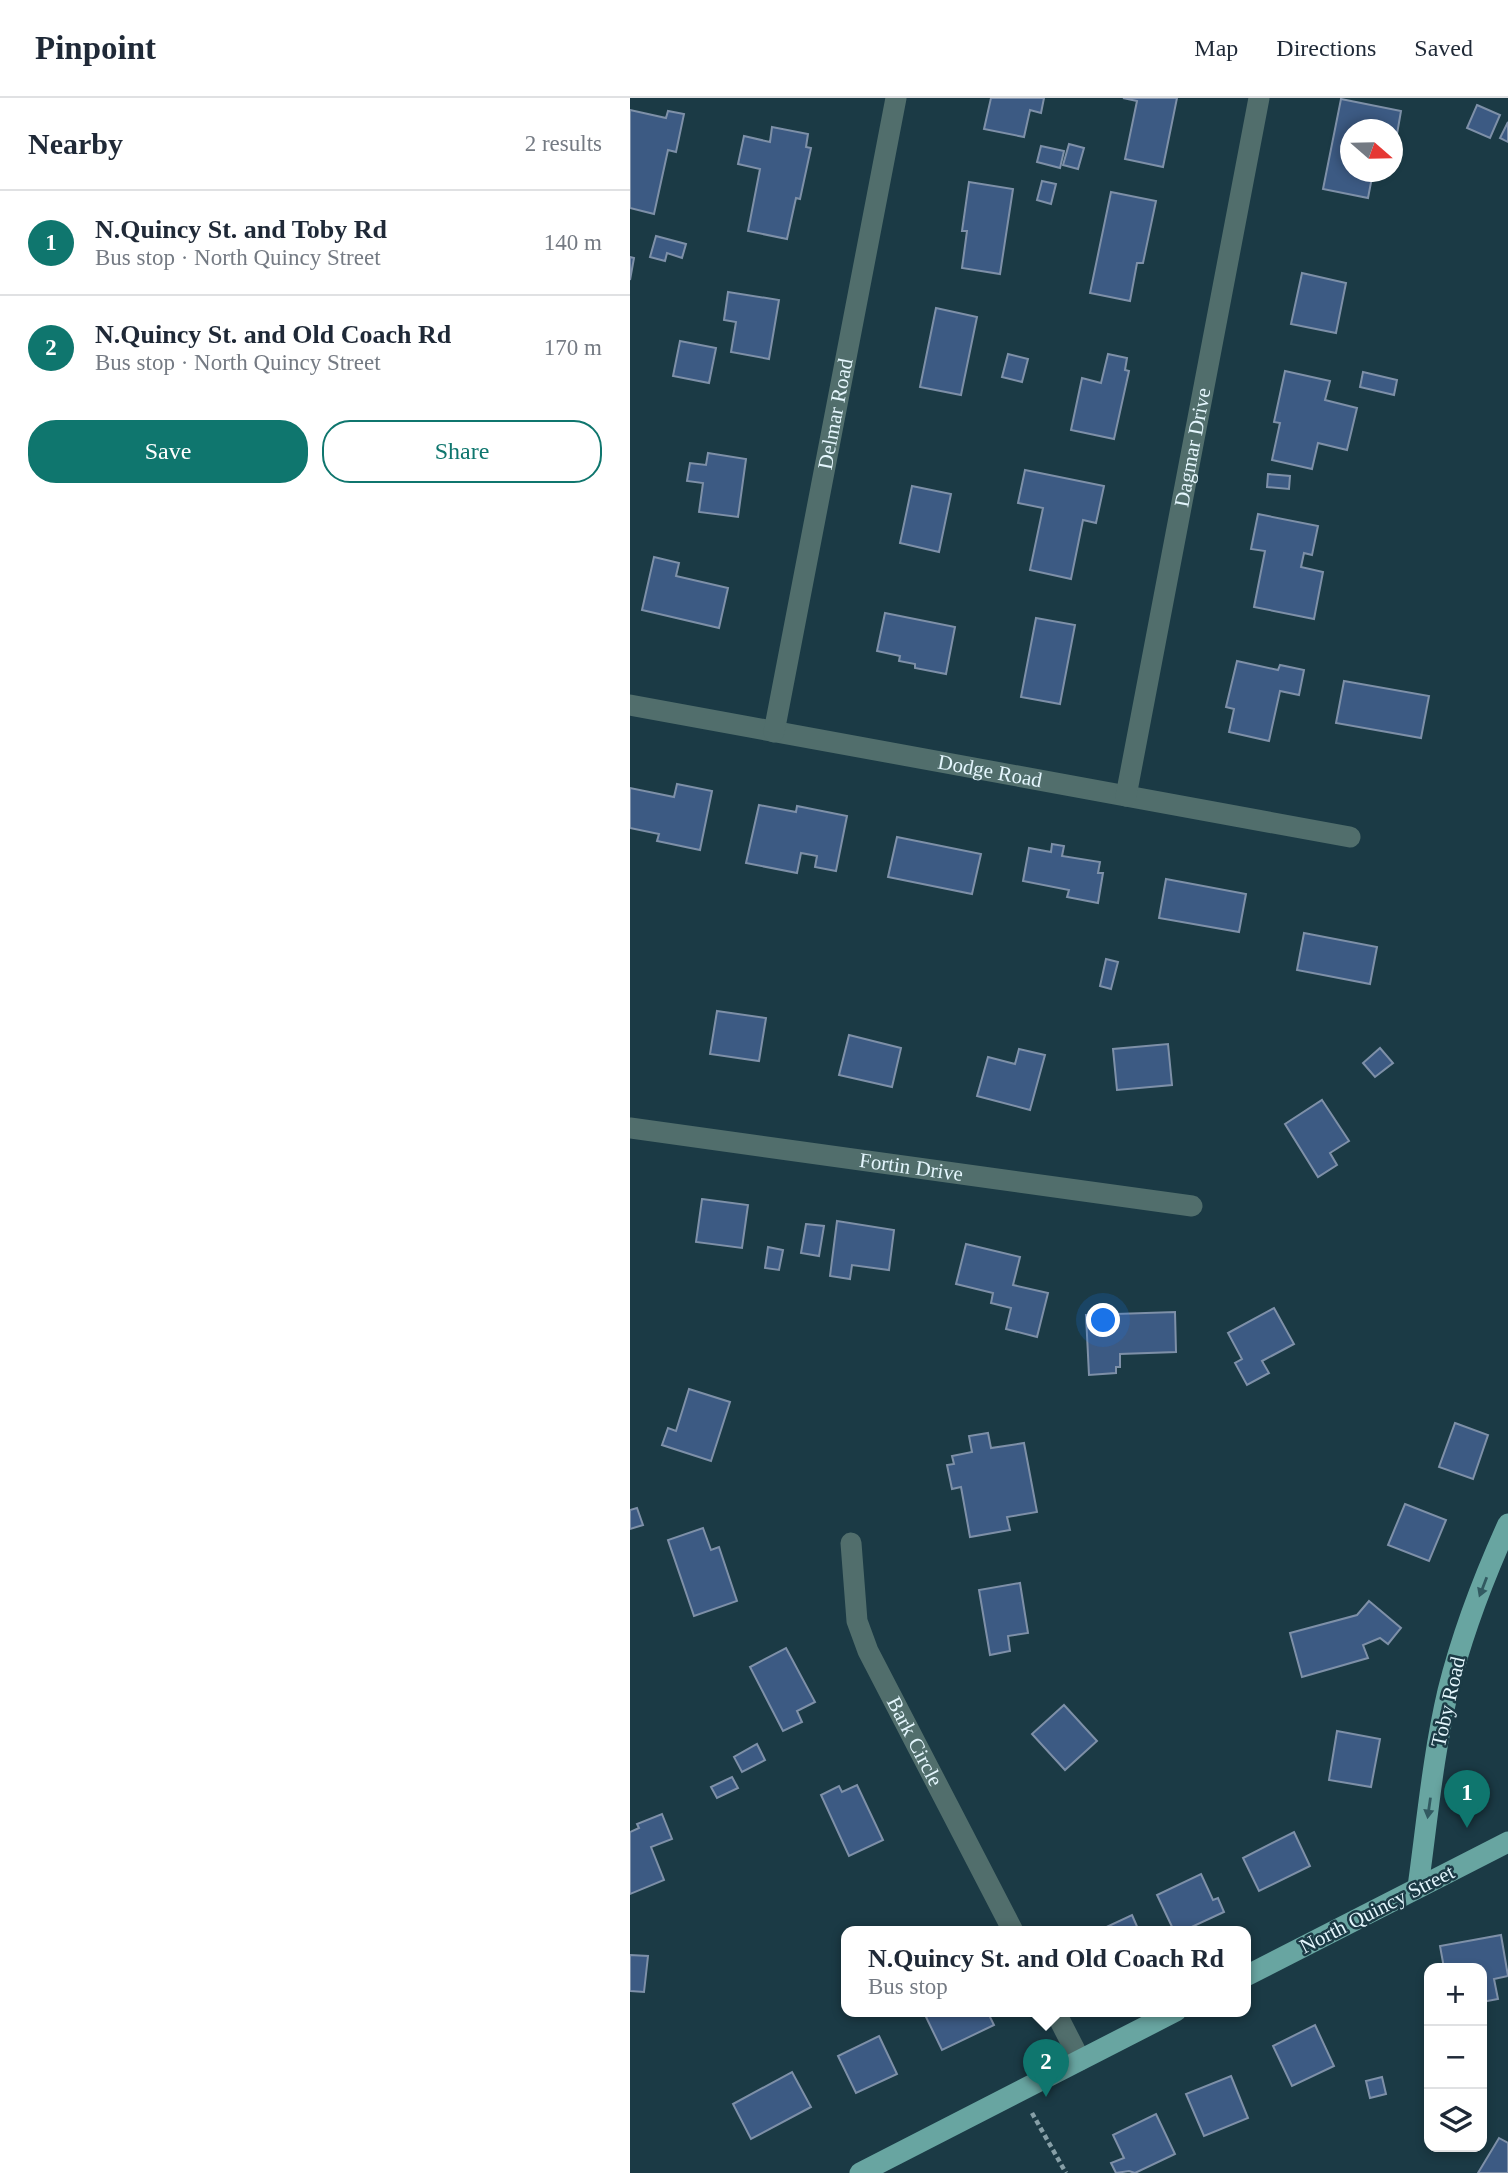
<!DOCTYPE html>
<meta charset="utf-8">
<style>
body{margin:0;font-family:"Times New Roman",serif;background:#f6f6f7;color:#1f2937}
.controls{position:absolute;right:21px;bottom:21px;display:grid;overflow:hidden;border-radius:14px;box-shadow:0 4px 10px #0003}
.controls button{width:63px;height:63px;display:grid;place-items:center;padding:0;border:0;border-bottom:2px solid #e0e1e3;background:#fff;color:#1f2937;font:35px sans-serif}
.compass{position:absolute;left:710px;top:21px;width:63px;height:63px;border-radius:50%;background:#fff;box-shadow:0 4px 10px #0003;rotate:110deg}
.you{position:absolute;left:474px;top:1223px;width:24px;height:24px;margin:-18px;border:5px solid #fff;border-radius:50%;background:#1a73e8;box-shadow:0 0 0 10px #1a73e833}
.badge{display:grid;place-items:center;width:46px;height:46px;border-radius:50%;background:#0f766e;color:#fff;font-size:23px;font-weight:700}
.pin{position:absolute;translate:-50% -58px;filter:drop-shadow(0 2px 4px #0008)}
.pin::after{content:'';position:absolute;top:37px;width:24px;height:21px;background:inherit;clip-path:polygon(0 0,100% 0,50% 100%)}
.popup{position:absolute;left:211px;top:1828px;width:410px;height:91px;box-sizing:border-box;display:grid;place-content:center;border-radius:14px;background:#fff;filter:drop-shadow(0 2px 5px #0005);font-size:23px;white-space:nowrap;color:#747a83}
.popup b{font-size:26px;color:#1f2937}
.popup::after{content:'';position:absolute;left:50%;top:100%;margin-left:-14px;border:14px solid transparent;border-top-color:#fff}
.list{margin:0;padding:0;list-style:none}
h2{display:flex;justify-content:space-between;align-items:center;height:91px;margin:0;padding:0 28px;font-size:30px}
h2 small{font-size:23px;font-weight:400;color:#747a83}
.list li{display:grid;grid-template-columns:46px 1fr auto;gap:21px;align-items:center;box-sizing:border-box;height:105px;padding:0 28px;border-top:2px solid #e0e1e3}
.list b{display:block;font-size:26px;white-space:nowrap}
.list p{margin:0;font-size:23px;white-space:nowrap;color:#747a83}
.list em{font-size:23px;font-style:normal;color:#747a83}
.actions{display:flex;gap:14px;padding:21px 28px}
.actions a{flex:1;padding:16px 0;border:2px solid #0f766e;border-radius:28px;text-align:center;font-size:24px;color:#0f766e}
.actions .main{background:#0f766e;color:#fff}
.icon{flex:none;width:38px;height:38px;fill:none;stroke:currentColor;stroke-width:2;stroke-linecap:round;stroke-linejoin:round}
.map{position:relative;flex:none;width:878px;height:2075px;overflow:hidden}
header{display:flex;align-items:center;gap:42px;box-sizing:border-box;height:98px;padding:0 35px;background:#fff;border-bottom:2px solid #e0e1e3}
header strong{font-size:33px}
nav{display:flex;gap:38px;margin-inline-start:auto;font-size:24px}
main{display:flex}
aside{flex:1;background:#fff}
.map>svg:first-child{display:block}
.building{fill:#3c5a83;stroke:#7e90a8;stroke-width:2}
.lines{fill:none;stroke-linecap:round;stroke-linejoin:round}
.path{stroke:#879fa7;stroke-width:4.5;stroke-dasharray:5 3.5;stroke-linecap:butt}
.minor{stroke:#516e6c;stroke-width:21}
.major{stroke:#68a5a1;stroke-width:21}
.oneway{fill:#325a61}
.labels{text-anchor:middle;stroke-width:5;stroke-linejoin:round;paint-order:stroke}
.street-label{font-size:21px;fill:#e4f6fd;stroke:#1b3a45}
</style>
<header>
<strong>Pinpoint</strong>
<nav><a>Map</a><a>Directions</a><a>Saved</a></nav>
</header>
<main>
<aside>
<h2>Nearby<small>2 results</small></h2>
<ul class="list">
<li><span class="badge">1</span><div><b>N.Quincy St. and Toby Rd</b><p>Bus stop · North Quincy Street</p></div><em>140 m</em></li>
<li><span class="badge">2</span><div><b>N.Quincy St. and Old Coach Rd</b><p>Bus stop · North Quincy Street</p></div><em>170 m</em></li>
</ul>
<div class="actions"><a class="main">Save</a><a>Share</a></div>
</aside>
<div class="map">
<svg width="878" height="2075" viewBox="0 0 878 2075">
<rect width="100%" height="100%" fill="#1b3a45"/>
<g class="building">
<polygon points="361,0 414,0 411,15 400,12 394,39 354,31"/>
<polygon points="493,0 547,0 533,69 495,61 507,3"/>
<polygon points="711,1 771,13 767,36 762,35 762,32 720,32 720,74 743,74 738,100 693,91"/>
<polygon points="847,7 870,17 860,40 837,30"/>
<polygon points="0,12 36,20 38,13 54,16 46,54 38,52 24,116 0,110"/>
<polygon points="878,24 878,44 870,40"/>
<polygon points="142,29 178,36 176,49 181,50 170,101 166,100 157,141 118,133 130,71 108,66 114,38 140,44"/>
<polygon points="439,46 454,50 448,71 433,67"/>
<polygon points="411,48 434,53 430,70 407,64"/>
<polygon points="412,83 426,86 421,106 407,102"/>
<polygon points="339,84 383,91 370,176 332,170 337,133 332,133"/>
<polygon points="481,94 526,103 513,165 507,165 500,203 460,195"/>
<polygon points="26,138 56,146 52,160 37,155 35,163 20,159"/>
<polygon points="0,159 4,160 0,182"/>
<polygon points="672,175 716,185 706,235 661,226"/>
<polygon points="98,194 149,202 139,261 101,254 106,224 94,222"/>
<polygon points="306,210 347,219 331,297 290,289"/>
<polygon points="50,243 86,250 79,285 43,278"/>
<polygon points="378,256 398,261 392,284 372,279"/>
<polygon points="478,256 497,260 495,272 499,273 484,341 441,332 452,280 471,285"/>
<polygon points="655,273 700,283 695,302 727,310 717,352 688,345 682,371 642,362 650,325 644,324"/>
<polygon points="733,274 767,282 764,297 730,289"/>
<polygon points="78,355 116,361 108,419 69,414 73,385 57,383 60,365 76,367"/>
<polygon points="395,372 474,388 466,425 453,422 441,481 400,472 413,410 388,405"/>
<polygon points="638,376 660,378 659,391 637,389"/>
<polygon points="282,388 321,396 309,454 270,445"/>
<polygon points="628,416 688,428 682,457 674,455 671,469 693,474 684,521 624,509 635,453 621,451"/>
<polygon points="24,459 49,465 46,478 98,490 89,530 12,512"/>
<polygon points="255,515 325,529 316,576 285,570 285,566 269,563 270,558 247,553"/>
<polygon points="406,520 445,527 430,606 391,599"/>
<polygon points="607,563 648,572 650,567 674,572 669,597 650,593 639,643 599,634 604,611 596,609"/>
<polygon points="714,583 799,598 791,640 706,625"/>
<polygon points="47,686 82,693 70,752 27,743 29,736 0,730 0,690 44,699"/>
<polygon points="129,707 166,714 167,708 217,718 206,773 185,769 187,758 171,755 167,775 116,765"/>
<polygon points="267,739 351,756 342,796 258,779"/>
<polygon points="422,746 434,748 432,758 470,764 468,775 473,775 468,805 437,799 439,792 393,783 399,750 421,754"/>
<polygon points="536,781 616,796 609,834 529,820"/>
<polygon points="674,835 747,849 740,886 667,872"/>
<polygon points="476,861 488,864 481,891 470,888"/>
<polygon points="87,913 136,920 129,963 80,956"/>
<polygon points="219,937 271,950 262,989 209,977"/>
<polygon points="538,946 542,987 487,992 483,951"/>
<polygon points="750,950 763,965 745,979 733,965"/>
<polygon points="389,951 415,957 400,1012 347,998 358,959 385,966"/>
<polygon points="692,1002 719,1043 700,1055 707,1067 688,1079 655,1026"/>
<polygon points="72,1101 118,1107 112,1150 66,1144"/>
<polygon points="207,1123 264,1132 259,1172 222,1167 220,1181 200,1178"/>
<polygon points="176,1126 194,1128 189,1158 171,1155"/>
<polygon points="336,1146 390,1159 383,1187 418,1195 407,1239 376,1231 381,1210 361,1205 363,1195 326,1186"/>
<polygon points="138,1149 153,1152 149,1172 135,1170"/>
<polygon points="644,1210 664,1246 632,1263 639,1275 617,1287 605,1265 612,1261 598,1235"/>
<polygon points="545,1214 546,1254 490,1256 490,1269 486,1269 486,1275 459,1277 456,1217"/>
<polygon points="59,1291 100,1304 81,1363 32,1347 38,1330 46,1333"/>
<polygon points="825,1325 858,1337 843,1381 809,1369"/>
<polygon points="358,1335 361,1350 394,1345 407,1414 377,1419 380,1432 340,1439 331,1389 322,1391 317,1367 324,1366 322,1358 342,1354 339,1338"/>
<polygon points="775,1406 816,1422 799,1463 758,1447"/>
<polygon points="7,1410 13,1427 0,1431 0,1412"/>
<polygon points="73,1430 81,1452 89,1449 107,1503 64,1518 38,1442"/>
<polygon points="390,1485 398,1535 378,1538 380,1553 360,1557 349,1492"/>
<polygon points="739,1503 771,1530 758,1546 750,1540 733,1547 738,1560 672,1579 660,1535 727,1517"/>
<polygon points="156,1550 185,1604 167,1613 172,1624 153,1633 120,1569"/>
<polygon points="434,1607 467,1643 435,1672 402,1636"/>
<polygon points="707,1633 750,1641 741,1689 699,1682"/>
<polygon points="127,1646 135,1662 112,1674 104,1659"/>
<polygon points="102,1679 108,1690 87,1700 81,1689"/>
<polygon points="227,1687 253,1742 219,1758 191,1697 209,1688 212,1694"/>
<polygon points="32,1716 42,1741 21,1749 34,1782 0,1796 0,1734 9,1730 7,1726"/>
<polygon points="664,1734 680,1768 629,1793 613,1760"/>
<polygon points="571,1776 583,1802 588,1800 594,1814 553,1833 544,1833 527,1797"/>
<polygon points="502,1817 509,1833 468,1833"/>
<polygon points="871,1837 878,1878 864,1881 868,1901 852,1904 852,1870 814,1870 810,1848"/>
<polygon points="0,1857 18,1858 14,1894 0,1893"/>
<polygon points="307,1913 357,1913 364,1927 312,1952 296,1919"/>
<polygon points="685,1927 704,1968 662,1988 643,1948"/>
<polygon points="249,1938 267,1976 226,1995 208,1958"/>
<polygon points="162,1974 181,2009 121,2041 103,2006"/>
<polygon points="601,1978 618,2020 574,2038 556,1996"/>
<polygon points="752,1979 756,1996 740,2000 736,1983"/>
<polygon points="526,2016 545,2056 505,2075 499,2073 486,2075 481,2065 494,2060 483,2037"/>
<polygon points="869,2040 878,2045 878,2075 848,2075"/>
</g>
<g class="lines">
<polyline class="path" points="402,2015 436,2075"/>
<g class="minor">
<path id="s1" d="M 0,607 L 720,739"/>
<path id="s2" d="M 144,634 L 266,0"/>
<path id="s3" d="M 496,698 L 629,0"/>
<path id="s4" d="M 0,1030 L 562,1108"/>
<path id="s5" d="M 221,1445 L 227,1523 L 238,1553 L 383,1833"/>
<polyline points="425,1913 450,1962"/>
</g>
<g class="major">
<path d="M 788,1789 C 797,1724 803,1657 818,1593 C 832,1536 854,1479 878,1426"/>
<polyline points="616,1878 878,1744"/>
<polyline points="230,2075 546,1913"/>
</g>
</g>
<defs><path id="oneway-solid" d="M-6-.8H1V-3.2L6.5 0L1 3.2V.8H-6Z" transform="scale(1.75)"/></defs>
<g class="oneway">
<use href="#oneway-solid" transform="translate(853 1489) rotate(111)"/>
<use href="#oneway-solid" transform="translate(799 1710) rotate(98)"/>
</g>
<g class="labels">
<g class="street-label">
<text dy="7" stroke="none"><textPath href="#s2" startOffset="324">Delmar Road</textPath></text>
<text dy="7" stroke="none"><textPath href="#s3" startOffset="355">Dagmar Drive</textPath></text>
<text dy="7" stroke="none"><textPath href="#s1" startOffset="366">Dodge Road</textPath></text>
<text dy="7" stroke="none"><textPath href="#s4" startOffset="284">Fortin Drive</textPath></text>
<text transform="translate(818 1604) rotate(-77)" y="7">Toby Road</text>
<text dy="7" stroke="none"><textPath href="#s5" startOffset="212">Bark Circle</textPath></text>
<text transform="translate(747 1811) rotate(-27)" y="7">North Quincy Street</text>
</g>
</g>
</svg>
<div class="controls">
<button>+</button>
<button>−</button>
<button><svg class="icon" aria-label="layers" viewBox="0 0 24 24"><path d="M12 4l9 5-9 5-9-5zM3 14l9 5 9-5"/></svg></button>
</div>
<svg class="compass" viewBox="-18 -18 36 36"><path d="M0-13l5 13h-10z" fill="#e53935"/><path d="M0 13l5-13h-10z" fill="#747a83"/></svg>
<div class="you"></div>
<div class="pin badge" style="left:837px;top:1730px">1</div>
<div class="pin badge" style="left:416px;top:1999px">2</div>
<div class="popup"><b>N.Quincy St. and Old Coach Rd</b>Bus stop</div>
</div>
</main>
